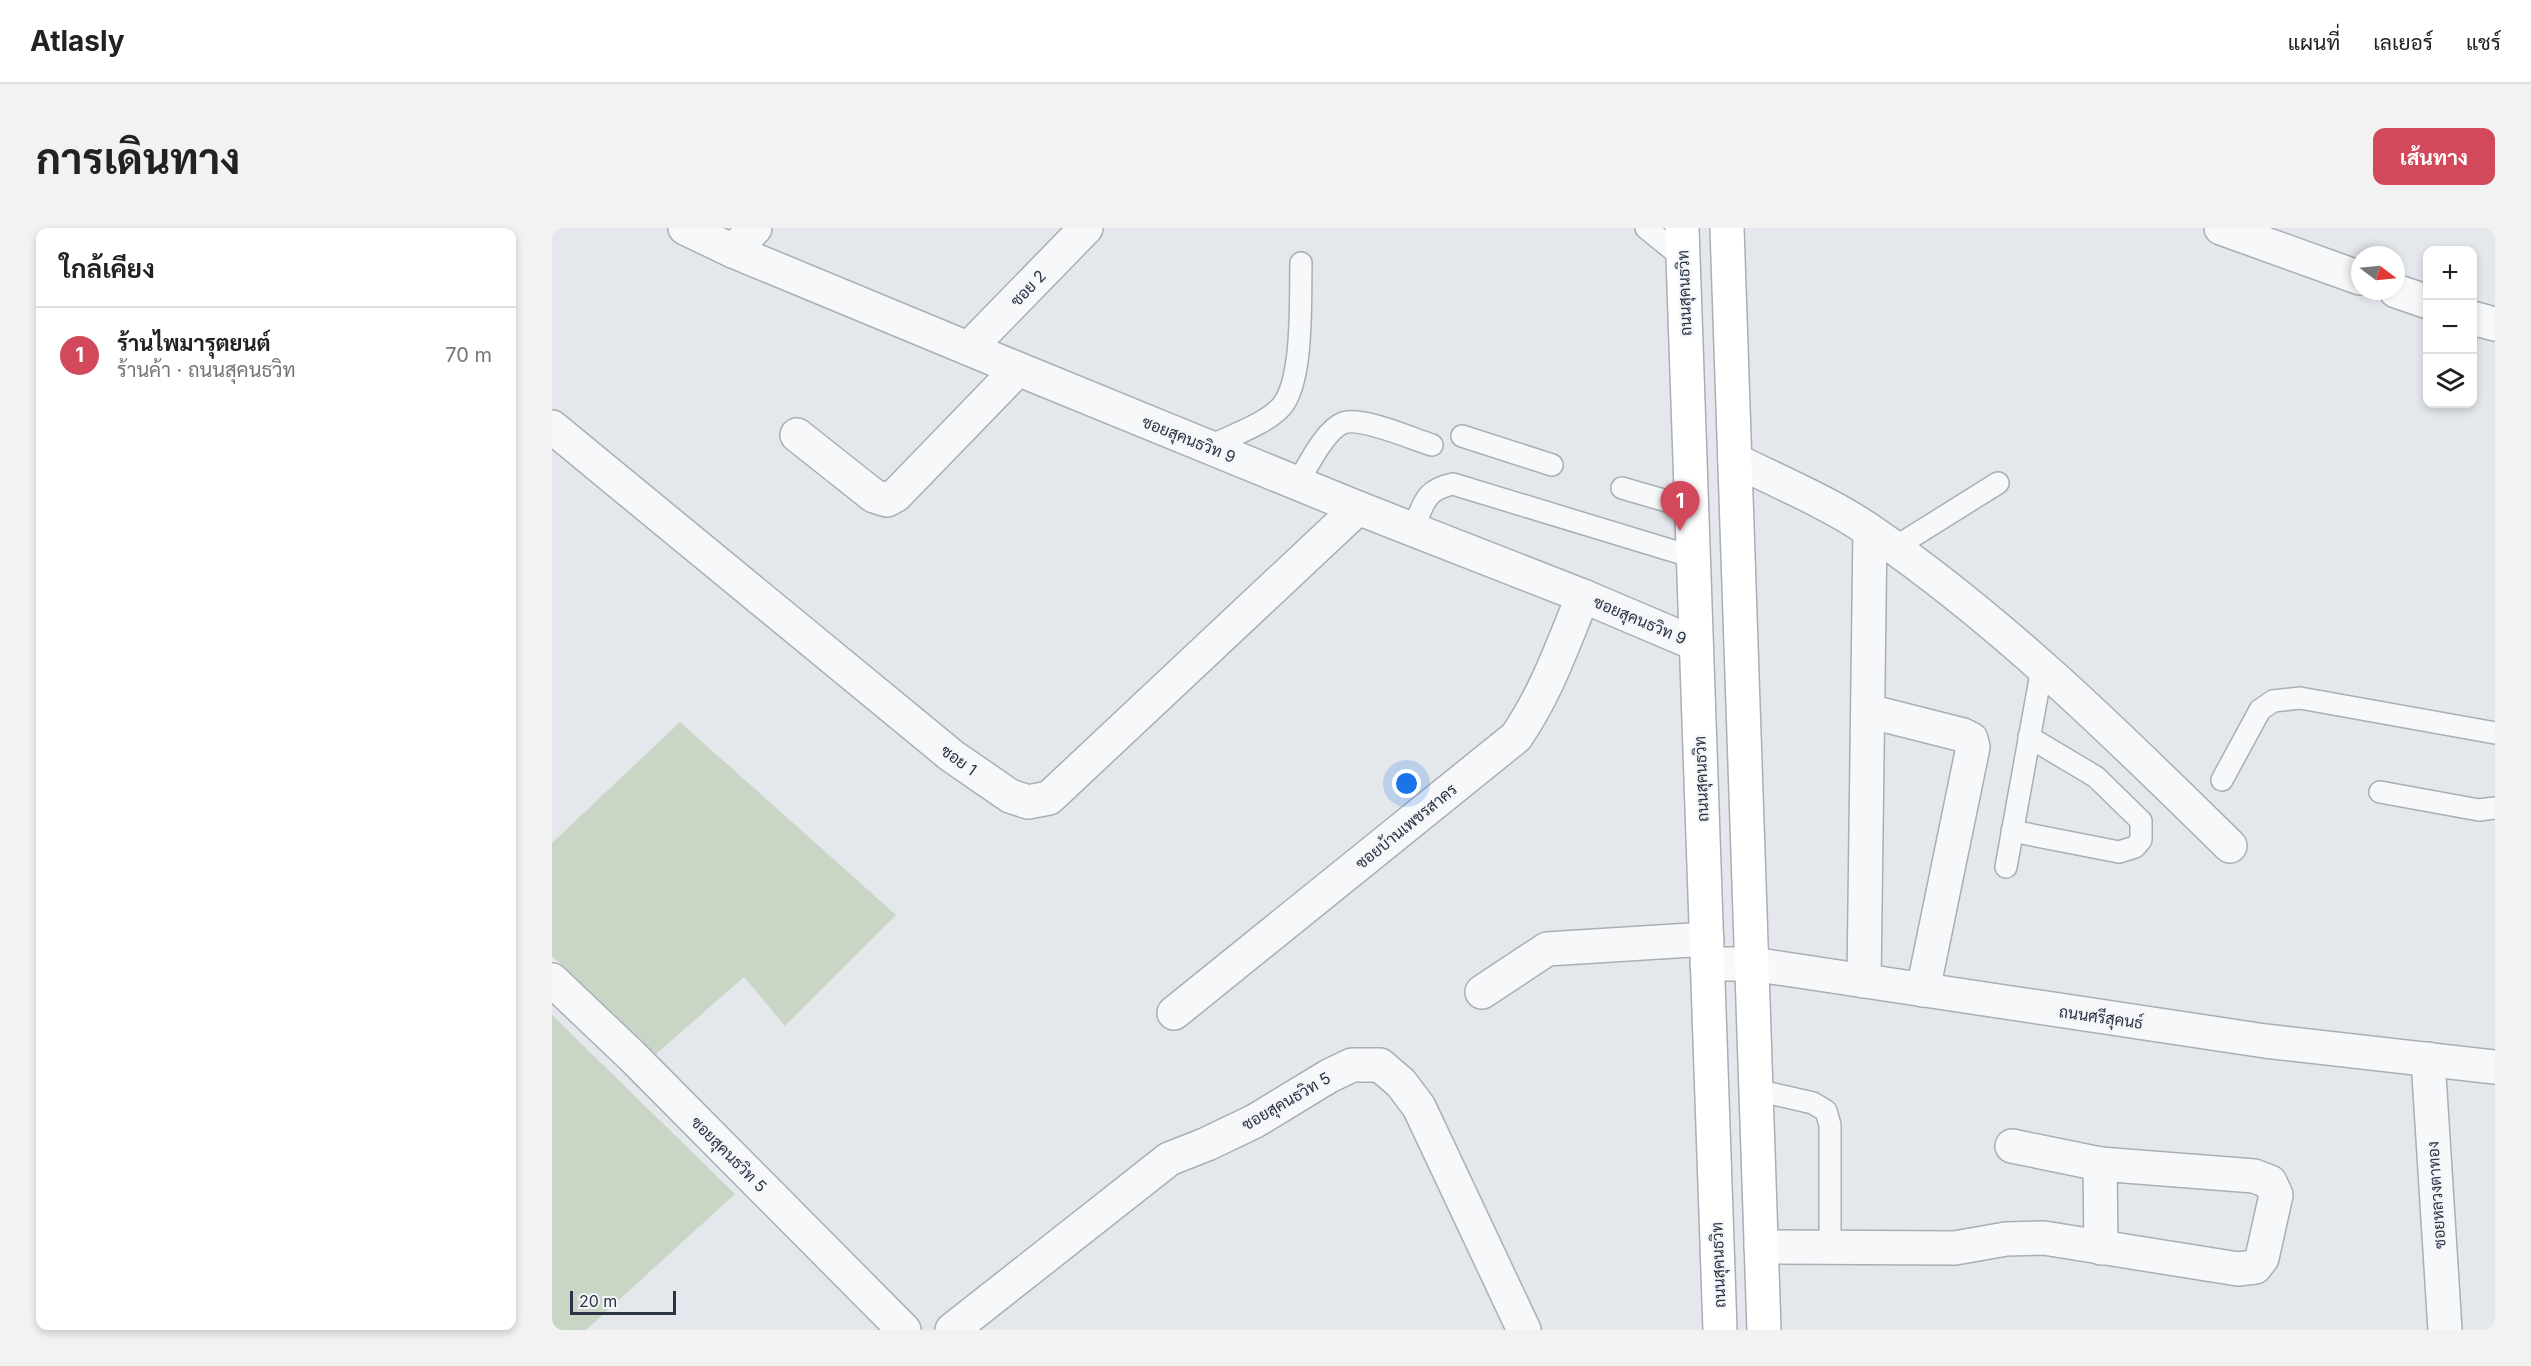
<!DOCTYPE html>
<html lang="th">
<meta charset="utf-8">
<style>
body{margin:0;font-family:Inter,Sarabun,sans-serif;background:#f2f2f2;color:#222}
.controls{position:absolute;right:18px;top:18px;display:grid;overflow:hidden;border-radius:12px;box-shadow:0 3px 9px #0003}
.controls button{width:54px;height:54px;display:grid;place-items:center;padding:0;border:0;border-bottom:2px solid #e0e0e0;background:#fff;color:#222;font:30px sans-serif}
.compass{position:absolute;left:1799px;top:18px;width:54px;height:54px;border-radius:50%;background:#fff;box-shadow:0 3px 9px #0003;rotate:106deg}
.scale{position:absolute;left:18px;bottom:15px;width:106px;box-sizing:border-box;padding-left:6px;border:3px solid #2b3445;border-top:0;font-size:16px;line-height:21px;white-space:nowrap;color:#2b3445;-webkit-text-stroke:4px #f4f6f9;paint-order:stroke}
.you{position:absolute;left:855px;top:556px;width:21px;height:21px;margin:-15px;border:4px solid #fff;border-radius:50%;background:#1a73e8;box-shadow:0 0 0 9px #1a73e833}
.badge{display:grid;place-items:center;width:39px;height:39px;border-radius:50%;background:#d1495b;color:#fff;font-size:20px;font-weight:700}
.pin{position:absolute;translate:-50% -50px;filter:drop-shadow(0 2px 3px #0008)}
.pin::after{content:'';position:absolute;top:32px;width:21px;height:18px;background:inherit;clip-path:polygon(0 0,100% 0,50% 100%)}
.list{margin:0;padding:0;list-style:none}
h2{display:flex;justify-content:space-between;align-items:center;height:78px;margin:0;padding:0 24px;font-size:26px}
h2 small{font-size:20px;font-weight:400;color:#767676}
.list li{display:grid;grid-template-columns:39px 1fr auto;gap:18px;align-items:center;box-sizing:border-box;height:96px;padding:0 24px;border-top:2px solid #e0e0e0}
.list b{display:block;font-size:22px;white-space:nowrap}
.list p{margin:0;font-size:20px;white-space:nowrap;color:#767676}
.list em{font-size:20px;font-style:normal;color:#767676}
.icon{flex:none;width:33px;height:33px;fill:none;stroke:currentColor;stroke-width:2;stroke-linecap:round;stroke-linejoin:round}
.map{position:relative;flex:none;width:1943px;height:1102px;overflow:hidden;border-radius:12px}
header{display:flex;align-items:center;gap:36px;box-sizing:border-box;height:84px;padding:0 30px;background:#fff;border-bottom:2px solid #e0e0e0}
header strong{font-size:28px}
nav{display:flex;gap:33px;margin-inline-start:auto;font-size:21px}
.intro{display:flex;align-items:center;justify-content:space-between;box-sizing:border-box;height:144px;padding:0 36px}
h1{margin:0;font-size:42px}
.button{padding:15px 27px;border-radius:12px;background:#d1495b;color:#fff;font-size:21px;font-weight:700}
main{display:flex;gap:36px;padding:0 36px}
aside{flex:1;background:#fff;border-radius:12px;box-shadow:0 3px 9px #0003}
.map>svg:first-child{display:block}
.green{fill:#c9d6c5}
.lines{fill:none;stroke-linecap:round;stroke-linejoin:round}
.service-casing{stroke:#a9aeb7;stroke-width:24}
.minor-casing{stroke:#a9aeb7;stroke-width:36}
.tertiary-casing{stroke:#a9aeb7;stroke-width:36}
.secondary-casing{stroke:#a9aeb7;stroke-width:36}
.service{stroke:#f7f8fa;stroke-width:21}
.minor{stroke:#f7f8fa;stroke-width:33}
.tertiary{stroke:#f7f8fa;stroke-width:33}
.secondary{stroke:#fff;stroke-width:33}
.labels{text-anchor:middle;stroke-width:4.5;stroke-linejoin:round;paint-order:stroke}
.street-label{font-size:16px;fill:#2b3445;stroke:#f4f6f9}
</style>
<header>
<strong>Atlasly</strong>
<nav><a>แผนที่</a><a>เลเยอร์</a><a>แชร์</a></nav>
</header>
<div class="intro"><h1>การเดินทาง</h1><a class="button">เส้นทาง</a></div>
<main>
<aside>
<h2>ใกล้เคียง<small></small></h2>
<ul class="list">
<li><span class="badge">1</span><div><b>ร้านไพมารุตยนต์</b><p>ร้านค้า · ถนนสุคนธวิท</p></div><em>70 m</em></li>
</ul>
</aside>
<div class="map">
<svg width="1943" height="1102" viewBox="0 0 1943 1102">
<rect width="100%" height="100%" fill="#e4e7ec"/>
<g class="green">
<polygon points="128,494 344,687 233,798 192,749 104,826 0,728 0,615"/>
<polygon points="0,787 183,966 34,1102 0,1102"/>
</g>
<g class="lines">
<defs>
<g id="service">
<polyline points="1094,0 1131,30"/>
<polyline points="910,208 1000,237"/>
<path d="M 656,219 C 676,209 714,196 729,179 C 752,154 748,70 749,35"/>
<path d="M 746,254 C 756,238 773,202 791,195 C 809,188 860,211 880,217"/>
<polyline points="1070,260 1139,280"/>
<path d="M 861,301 C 872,277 871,262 901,256 L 1141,329"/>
<polyline points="1342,320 1446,255"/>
<polyline points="1670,552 1708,482 1721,473 1748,470 1943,505"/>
<polyline points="1828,564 1927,582 1943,580"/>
<polyline points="1460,603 1567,624 1583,619 1589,612 1589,593 1544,549 1477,509"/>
<polyline points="1454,639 1490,440"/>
<polyline points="1204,862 1261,875 1274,883 1278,897 1278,1019"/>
</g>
<g id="minor">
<polyline points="133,0 181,23 466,141 806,280 1031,368 1144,416"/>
<polyline points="1669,0 1808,50"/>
<polyline points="181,23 203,0"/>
<polyline points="1844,63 1876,74"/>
<polyline points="1920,90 1943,96"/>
<polyline points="417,120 534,0"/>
<polyline points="0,199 400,528 458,568 476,574 497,570 806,280"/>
<polyline points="245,207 322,268 335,272 344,267 466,141"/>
<path d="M 1183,232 C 1229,255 1278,275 1320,304 C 1451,394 1565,507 1678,618"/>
<polyline points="1316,483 1411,507 1419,511 1421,519 1371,762"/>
<polyline points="0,752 80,828 352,1102"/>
<polyline points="1312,753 1318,303"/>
<polyline points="930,764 995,721 1155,711"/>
<path d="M 622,785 L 964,509 C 994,466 1011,416 1031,368"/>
<polyline points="1876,831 1893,1102"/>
<polyline points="1460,918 1548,936"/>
<polyline points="1209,1019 1403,1020 1454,1011 1492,1010 1686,1041 1703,1039 1710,1030 1724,967 1718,954 1702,948 1548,936 1549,1020"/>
<polyline points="400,1102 617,931 655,916 703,893 777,848 800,837 828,837 849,855 867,879 972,1102"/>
</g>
<polyline id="tertiary" points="1155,736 1200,736 1713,813 1943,839"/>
<g id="secondary">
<polyline points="1130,0 1168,1102"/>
<polyline points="1175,0 1212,1102"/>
</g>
</defs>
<use href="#service" class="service-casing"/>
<use href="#minor" class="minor-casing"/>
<use href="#tertiary" class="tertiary-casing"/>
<use href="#secondary" class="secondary-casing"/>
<use href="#service" class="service"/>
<use href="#minor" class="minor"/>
<use href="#tertiary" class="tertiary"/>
<use href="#secondary" class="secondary"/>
</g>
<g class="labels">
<g class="street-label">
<text transform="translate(476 60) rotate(-46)" y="6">ซอย 2</text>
<text transform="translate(1132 65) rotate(-92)" y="6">ถนนสุคนธวิท</text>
<text transform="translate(637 211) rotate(22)" y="6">ซอยสุคนธวิท 9</text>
<text transform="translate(1088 392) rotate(23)" y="6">ซอยสุคนธวิท 9</text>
<text transform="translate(407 532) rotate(36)" y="6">ซอย 1</text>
<text transform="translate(1149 551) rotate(-92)" y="6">ถนนสุคนธวิท</text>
<text transform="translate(854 598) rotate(-39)" y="6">ซอยบ้านเพชรสาคร</text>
<text transform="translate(1549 789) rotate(8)" y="6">ถนนศรีสุคนธ์</text>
<text transform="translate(734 873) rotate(-30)" y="6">ซอยสุคนธวิท 5</text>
<text transform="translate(177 926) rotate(45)" y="6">ซอยสุคนธวิท 5</text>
<text transform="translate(1884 967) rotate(-94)" y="6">ซอยหลวงตาทอง</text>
<text transform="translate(1166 1037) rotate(-92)" y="6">ถนนสุคนธวิท</text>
</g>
</g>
</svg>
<div class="controls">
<button>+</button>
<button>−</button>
<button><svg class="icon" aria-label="layers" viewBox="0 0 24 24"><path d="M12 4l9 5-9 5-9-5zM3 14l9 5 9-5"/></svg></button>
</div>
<svg class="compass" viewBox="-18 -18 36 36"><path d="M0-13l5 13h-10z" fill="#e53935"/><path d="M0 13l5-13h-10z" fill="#767676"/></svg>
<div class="scale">20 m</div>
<div class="you"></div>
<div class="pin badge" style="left:1128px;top:303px">1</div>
</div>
</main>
